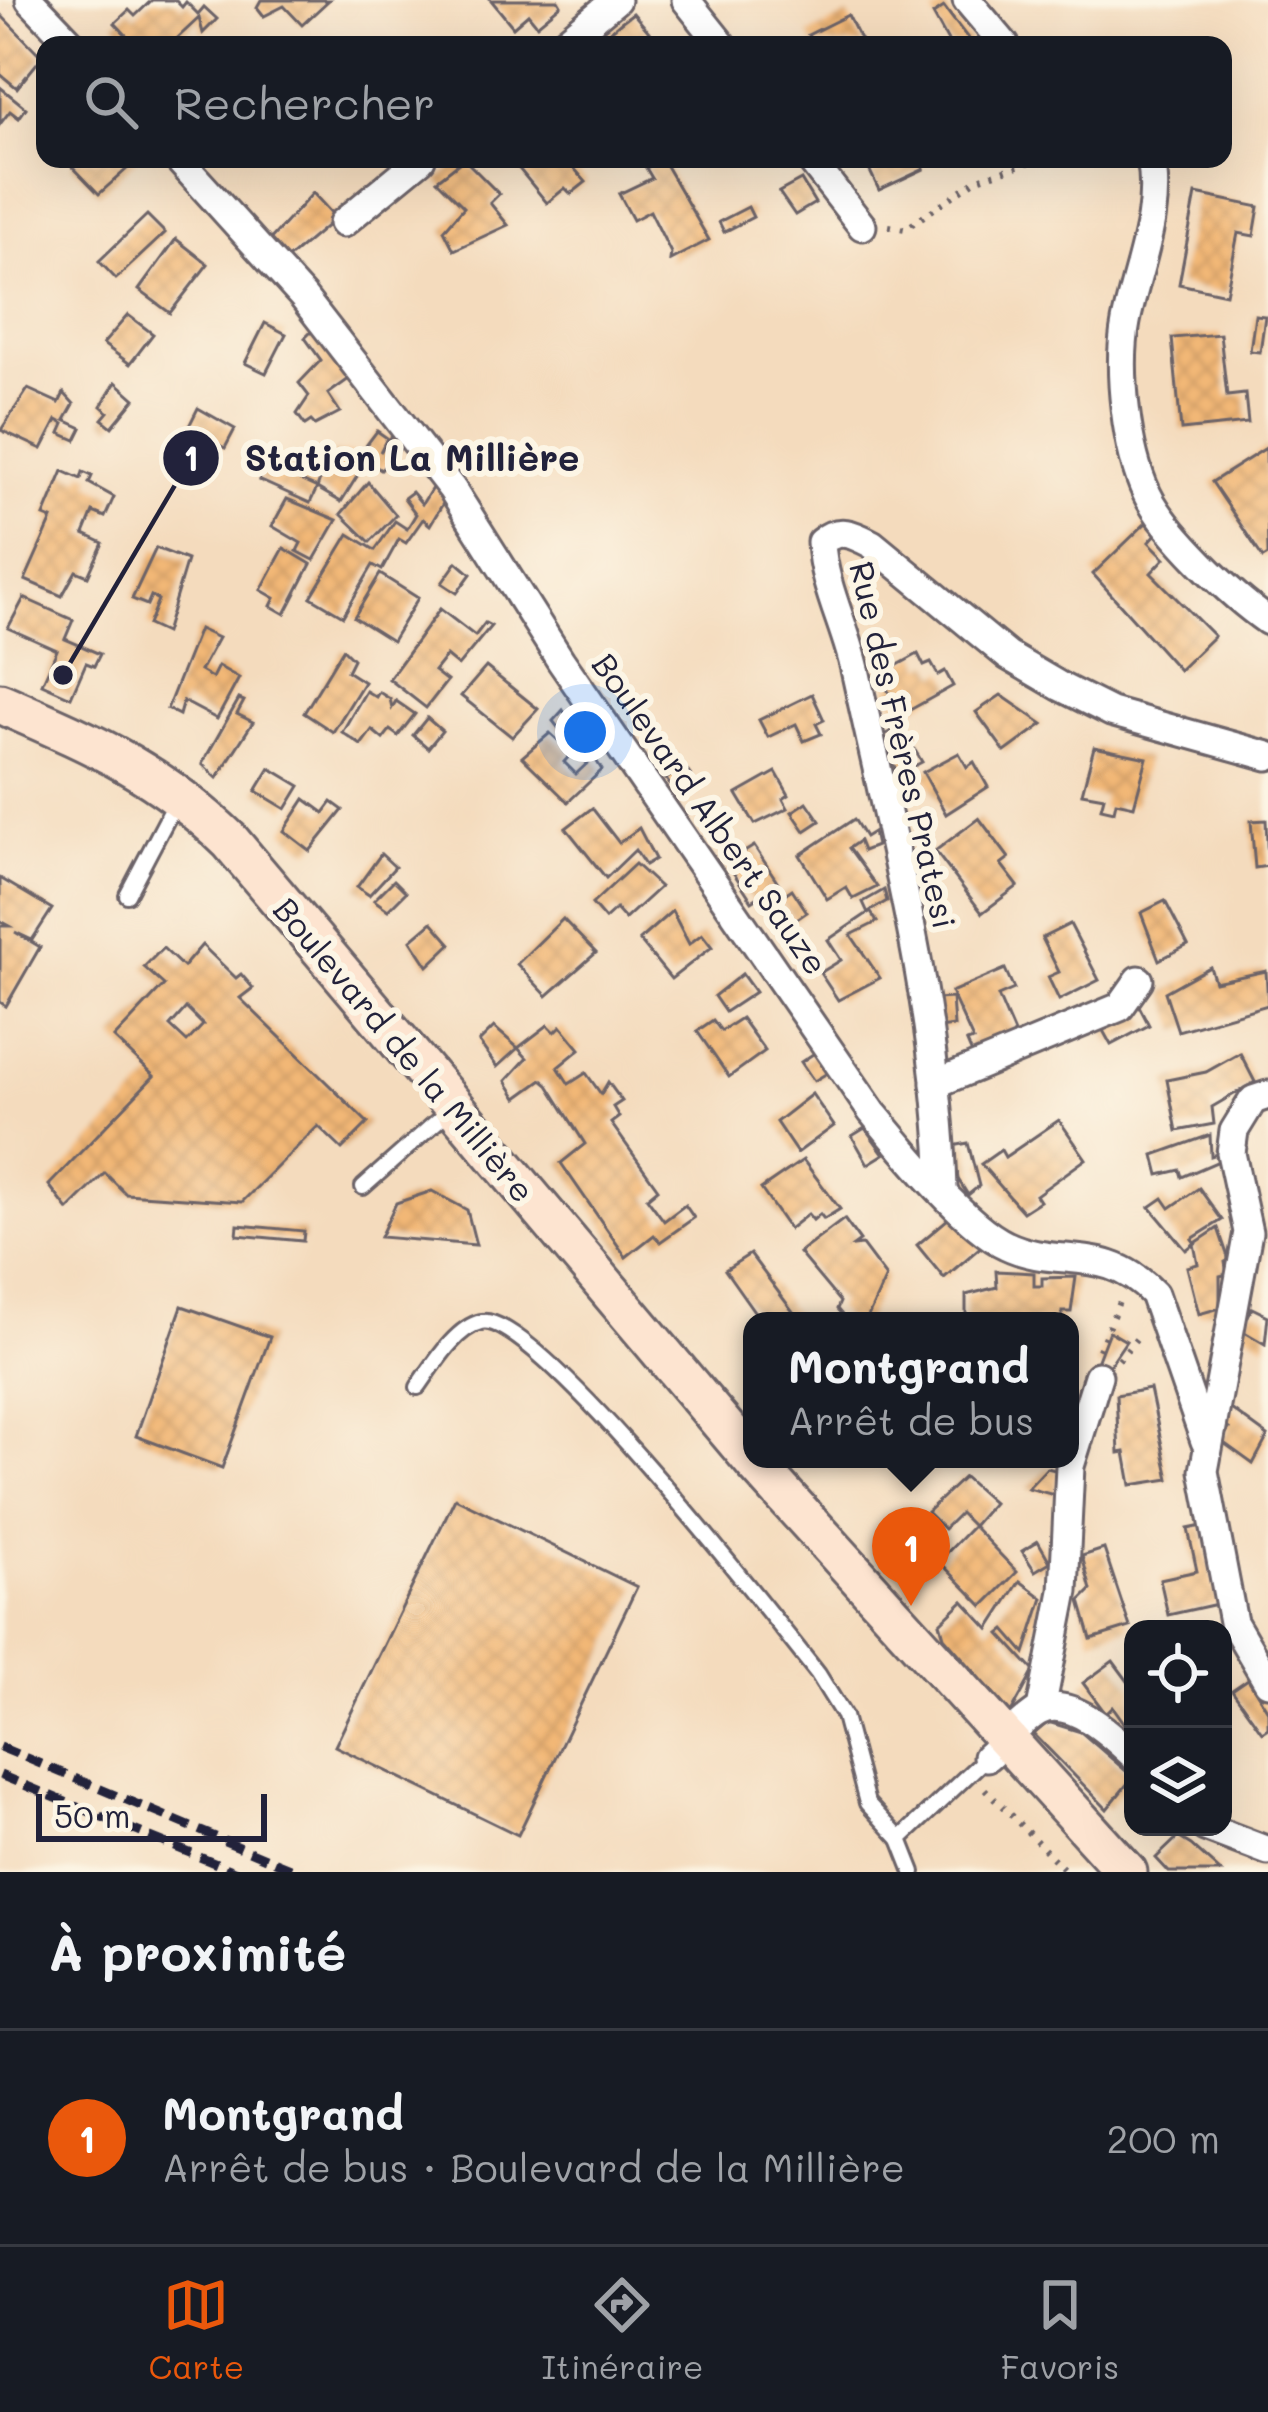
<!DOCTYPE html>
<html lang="fr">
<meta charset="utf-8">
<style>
body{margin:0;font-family:Mali,sans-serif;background:#20242c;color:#f1f3f6}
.controls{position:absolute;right:36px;bottom:36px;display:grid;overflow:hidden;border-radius:24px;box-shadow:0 12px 48px #0002}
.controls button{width:108px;height:108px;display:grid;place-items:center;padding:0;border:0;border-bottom:3px solid #363941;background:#171b24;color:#f1f3f6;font:60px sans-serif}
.scale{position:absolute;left:36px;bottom:30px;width:231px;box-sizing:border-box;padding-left:12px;border:6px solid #22223b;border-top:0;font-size:33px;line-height:42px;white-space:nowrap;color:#22223b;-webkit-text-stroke:9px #fcf5e5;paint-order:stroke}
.you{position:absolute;left:585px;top:732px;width:42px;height:42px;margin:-30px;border:9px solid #fff;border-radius:50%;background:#1a73e8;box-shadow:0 0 0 18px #1a73e833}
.badge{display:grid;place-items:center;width:78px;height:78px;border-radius:50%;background:#ea580c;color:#fff;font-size:39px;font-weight:700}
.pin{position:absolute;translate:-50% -99px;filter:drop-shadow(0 3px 6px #0008)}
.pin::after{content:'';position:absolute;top:63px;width:42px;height:36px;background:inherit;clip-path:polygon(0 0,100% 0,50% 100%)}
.popup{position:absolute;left:743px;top:1312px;width:336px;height:156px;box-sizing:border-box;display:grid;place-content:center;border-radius:24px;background:#171b24;filter:drop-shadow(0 3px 9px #0005);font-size:39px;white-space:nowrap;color:#9ea1a6}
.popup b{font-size:45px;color:#f1f3f6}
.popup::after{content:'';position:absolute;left:50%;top:100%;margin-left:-24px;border:24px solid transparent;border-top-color:#171b24}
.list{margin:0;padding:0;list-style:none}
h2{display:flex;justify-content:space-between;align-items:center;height:156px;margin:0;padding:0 48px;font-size:51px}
h2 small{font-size:39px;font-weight:400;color:#9ea1a6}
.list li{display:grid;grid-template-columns:78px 1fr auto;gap:36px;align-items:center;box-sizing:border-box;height:216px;padding:0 48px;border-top:3px solid #363941}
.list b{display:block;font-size:45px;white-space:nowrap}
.list p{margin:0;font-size:39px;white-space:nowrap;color:#9ea1a6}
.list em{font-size:39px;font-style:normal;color:#9ea1a6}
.icon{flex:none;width:66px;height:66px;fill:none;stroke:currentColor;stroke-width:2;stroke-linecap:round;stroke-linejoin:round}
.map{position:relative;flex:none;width:1268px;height:1872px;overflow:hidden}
.search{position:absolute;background:#171b24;box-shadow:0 12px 48px #0002;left:36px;right:36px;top:36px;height:132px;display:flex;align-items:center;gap:30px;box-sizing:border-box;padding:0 42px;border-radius:24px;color:#9ea1a6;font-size:45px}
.sheet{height:372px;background:#171b24}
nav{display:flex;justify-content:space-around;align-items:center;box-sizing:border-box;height:168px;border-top:3px solid #363941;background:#171b24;font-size:33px;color:#9ea1a6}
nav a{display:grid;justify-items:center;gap:6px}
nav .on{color:#ea580c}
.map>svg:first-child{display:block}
.building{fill:url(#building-cross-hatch);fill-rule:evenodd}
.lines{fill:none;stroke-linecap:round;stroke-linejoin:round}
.service-casing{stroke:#6c6368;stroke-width:20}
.minor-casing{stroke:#6c6368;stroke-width:33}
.secondary-casing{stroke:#6c6368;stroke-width:45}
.path{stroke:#6c6368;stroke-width:6;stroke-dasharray:3 9;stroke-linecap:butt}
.service{stroke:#fff;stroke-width:14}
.minor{stroke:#fff;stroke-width:27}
.secondary{stroke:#fde4d0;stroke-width:39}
.rail{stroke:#22223b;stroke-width:9;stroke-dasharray:18 9;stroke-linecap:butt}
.labels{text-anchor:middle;stroke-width:12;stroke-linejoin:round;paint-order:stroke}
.street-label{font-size:33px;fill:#22223b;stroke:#fcf5e5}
.leader{fill:none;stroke:#22223b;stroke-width:4.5}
.callout-dot{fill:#22223b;stroke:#fcf5e5;stroke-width:4.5}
.mark-label{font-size:36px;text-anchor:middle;font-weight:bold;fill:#fff}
.callout-label{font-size:36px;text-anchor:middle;font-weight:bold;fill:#22223b;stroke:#fcf5e5;stroke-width:12;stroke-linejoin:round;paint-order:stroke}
</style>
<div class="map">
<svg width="1268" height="1872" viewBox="0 0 1268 1872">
<defs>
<pattern id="building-cross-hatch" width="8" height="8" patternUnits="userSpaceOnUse" patternTransform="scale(3)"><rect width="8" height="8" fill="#f2b776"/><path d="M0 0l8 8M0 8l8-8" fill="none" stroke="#cf9d67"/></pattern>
</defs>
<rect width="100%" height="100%" fill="#fcf5e5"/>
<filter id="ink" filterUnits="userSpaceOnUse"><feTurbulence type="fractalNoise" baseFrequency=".00833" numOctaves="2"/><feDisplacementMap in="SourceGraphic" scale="24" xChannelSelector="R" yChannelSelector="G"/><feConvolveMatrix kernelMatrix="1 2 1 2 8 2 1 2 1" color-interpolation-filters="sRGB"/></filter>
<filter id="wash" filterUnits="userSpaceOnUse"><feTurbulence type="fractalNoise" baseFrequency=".004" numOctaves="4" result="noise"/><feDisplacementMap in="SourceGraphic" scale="48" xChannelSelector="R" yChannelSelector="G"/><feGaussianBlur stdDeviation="2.7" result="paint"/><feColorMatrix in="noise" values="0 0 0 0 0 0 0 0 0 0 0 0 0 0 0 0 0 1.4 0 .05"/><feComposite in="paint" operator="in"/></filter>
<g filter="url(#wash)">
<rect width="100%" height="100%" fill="#f4dbbd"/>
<g id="blocks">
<g class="building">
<polygon points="152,0 175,0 182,7 186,2 198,14 204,7 217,19 203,33 199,18 170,45 122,45 129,38 115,23 129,10 135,16"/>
<polygon points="261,0 329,0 302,25 284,6 264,16 257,7"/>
<polygon points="491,0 558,0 561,5 537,25 528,14 513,27"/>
<polygon points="944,7 953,19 973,45 950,45 933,14"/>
<polygon points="633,13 660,45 594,45 621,22"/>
<polygon points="0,14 42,57 17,88 0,74"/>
<polygon points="848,15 863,45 813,45 808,35"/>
<polygon points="0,87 26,108 19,118 10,111 0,124"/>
<polygon points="78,159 138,159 99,194 71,165"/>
<polygon points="464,159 499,194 490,203 508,225 454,250 444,230 464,207 437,180"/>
<polygon points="511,159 566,159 586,182 571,194 565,188 547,203"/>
<polygon points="662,159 709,240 670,260 671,253 650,211 633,220 619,194 652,178 646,168"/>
<polygon points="876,159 932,159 922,164 924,169 879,190 868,167"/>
<polygon points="801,180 815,203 795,215 779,192"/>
<polygon points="313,193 336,218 284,262 267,243"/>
<polygon points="1196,194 1259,207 1254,236 1238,233 1226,294 1179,284"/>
<polygon points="748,207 753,217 724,232 719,222"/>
<polygon points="147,215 165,233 116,279 99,261"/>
<polygon points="176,239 208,264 170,313 139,290"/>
<polygon points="128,315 153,334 130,364 103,344"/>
<polygon points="1255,315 1265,316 1260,352 1250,351"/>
<polygon points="265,323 286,334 266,373 245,363"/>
<polygon points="312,331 349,379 328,394 340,412 315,425 311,421 305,425 297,414 309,396 299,383 321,360 305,338"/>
<polygon points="1220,334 1227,396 1245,394 1248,423 1181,430 1172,338"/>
<polygon points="116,382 135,399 112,427 102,419 108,412 101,406"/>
<polygon points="28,389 59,403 64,393 74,404 65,420 82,428 76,440 60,433 64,424 57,420 42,449 1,430"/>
<polygon points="198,408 235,429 225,448 217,444 205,460 179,446"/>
<polygon points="377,431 387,438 380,452 394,433 404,444 381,470 365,459 370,451 365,447"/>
<polygon points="1266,448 1268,555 1263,558 1212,482"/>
<polygon points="352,453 366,462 341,502 317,488 329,454"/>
<polygon points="265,464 317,488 310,503 259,480"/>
<polygon points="63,471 81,479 83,472 92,476 89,483 114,497 105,517 93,512 84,534 103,543 88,576 76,571 62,596 25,580 52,519 44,516"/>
<polygon points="368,482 396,515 370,542 341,514"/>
<polygon points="434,485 445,500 430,525 423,519 406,543 399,539 382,570 373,565 343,616 311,597 349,534 375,550 395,521 407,529 416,514 404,498 412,492 422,504"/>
<polygon points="287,499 337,520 314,560 297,551 301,543 272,526"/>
<polygon points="1146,523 1156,534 1149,542 1165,558 1151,573 1214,636 1179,670 1093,574"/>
<polygon points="156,548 187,560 165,633 148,625 158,600 151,596 147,605 132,599"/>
<polygon points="284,548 311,564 285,614 271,606 275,598 261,590"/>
<polygon points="457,562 471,574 457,593 442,583"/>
<polygon points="380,574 418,598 392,641 354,617"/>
<polygon points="24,598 73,620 65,639 100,654 94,666 86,663 71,697 42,684 57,650 8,628"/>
<polygon points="440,609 475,636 485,623 491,626 458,666 446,656 434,671 447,681 426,708 389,679"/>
<polygon points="199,629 218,638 200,671 212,678 218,666 239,678 217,719 183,701 179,715 167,709"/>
<polygon points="343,649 353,659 347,671 364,682 333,732 304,713"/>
<polygon points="918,654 924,666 931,663 938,675 945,671 953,686 901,715 886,687 894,683 887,671"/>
<polygon points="486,667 538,709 512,737 461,696"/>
<polygon points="366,691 376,697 379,692 390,699 392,708 396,701 415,714 398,736 390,730 383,739 372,730 361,745 342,732"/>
<polygon points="812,694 824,720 816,724 821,734 804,741 796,724 768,737 759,720"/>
<polygon points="1001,695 1043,724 1005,752 976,712"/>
<polygon points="239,699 244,701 237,714 253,722 217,778 202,764"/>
<polygon points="563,710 581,737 571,744 553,721"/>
<polygon points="427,718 442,731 428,748 413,735"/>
<polygon points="894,729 899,737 905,734 922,762 897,775 885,735"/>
<polygon points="550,733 572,753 564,762 576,774 594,757 602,770 568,802 522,757"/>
<polygon points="1094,747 1147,758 1134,806 1116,802 1114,811 1101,808 1104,797 1082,793"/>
<polygon points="959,753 967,767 974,762 988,787 946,814 923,772"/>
<polygon points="684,766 696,783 677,795 666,779"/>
<polygon points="270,768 300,786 286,809 256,791"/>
<polygon points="776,772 789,795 783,799 788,808 755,824 737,794"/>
<polygon points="305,799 324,813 332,802 343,810 310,851 284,831"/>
<polygon points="807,802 820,821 805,831 792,812"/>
<polygon points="592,808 619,843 639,828 655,859 645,865 635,850 606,878 566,828"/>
<polygon points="979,818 1009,858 1001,864 1018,886 982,913 935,851"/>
<polygon points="854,819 865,837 873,832 876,846 863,851 859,841 849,848 877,887 853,899 846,887 827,899 800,855"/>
<polygon points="1266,820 1268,866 1255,868 1251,821"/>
<polygon points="754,846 779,884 752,901 727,863"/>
<polygon points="381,854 395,867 369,895 357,887"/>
<polygon points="635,864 660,887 625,919 616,909 605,919 592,904"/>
<polygon points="0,878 52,909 32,940 15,932 40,947 6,1006 0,1002 0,926 9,926 0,921"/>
<polygon points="394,880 406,892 388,910 374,900"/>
<polygon points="792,889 807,912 794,921 779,898"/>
<polygon points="884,890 887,901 870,911 877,922 851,935 880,978 838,1000 820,973 841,960 828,940 868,913 863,902"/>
<polygon points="1165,901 1188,945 1159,960 1141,913"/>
<polygon points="672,911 689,944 702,934 712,947 671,979 639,940"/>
<polygon points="563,919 596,953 547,996 517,964"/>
<polygon points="432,922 451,944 428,966 411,940"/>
<polygon points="1070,924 1099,980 1059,1000 1048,977 1059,972 1042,938"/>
<path d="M 202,945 L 236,978 L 241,974 L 253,988 L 240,998 L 368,1123 L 342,1149 L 318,1126 L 242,1202 L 126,1194 L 105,1173 L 68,1210 L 49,1185 L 154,1076 L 114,1038 L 164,985 L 144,967 L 163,948 L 183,967 ZM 186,1008 L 203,1025 L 187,1042 L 170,1026 Z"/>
<polygon points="1210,967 1215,982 1266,971 1268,1005 1178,1031 1165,992"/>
<polygon points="1005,969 1014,989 998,996 1016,1038 973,1056 967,1042 973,1040 951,992"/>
<polygon points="742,974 755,992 725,1012 714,996"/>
<polygon points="952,998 954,1026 939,1028 936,999"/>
<polygon points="1138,1004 1149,1025 1111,1045 1100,1025"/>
<polygon points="741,1018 765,1051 729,1077 697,1031 713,1020 721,1031"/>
<polygon points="548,1025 555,1032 561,1026 580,1049 558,1067 569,1084 586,1073 601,1094 608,1082 622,1101 613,1107 619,1117 611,1123 658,1189 647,1198 664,1221 685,1205 694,1218 660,1242 654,1235 626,1257 561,1163 585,1144 548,1085 542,1080 517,1098 506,1081 527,1058 518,1048 497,1067 479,1042 494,1027 518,1048"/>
<polygon points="816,1052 829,1072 814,1081 801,1062"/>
<polygon points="1240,1053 1255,1082 1212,1107 1214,1124 1177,1131 1167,1080 1206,1072"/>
<polygon points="812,1094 834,1126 797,1153 776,1122"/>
<polygon points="1059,1120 1086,1159 1036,1195 1040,1201 1023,1212 981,1164 1001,1150 1005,1157"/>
<polygon points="865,1128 884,1154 868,1164 852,1136"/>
<polygon points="1210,1135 1211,1156 1220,1153 1219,1161 1182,1177 1180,1170 1159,1175 1154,1155"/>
<polygon points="968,1143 979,1186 968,1195 958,1179 953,1146"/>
<polygon points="803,1160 840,1209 824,1219 820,1214 813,1220 808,1214 789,1229 761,1189"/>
<polygon points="1199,1188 1222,1220 1192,1239 1195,1243 1186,1250 1150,1207 1163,1198 1170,1208"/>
<polygon points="432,1191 467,1210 476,1245 380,1237 396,1203"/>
<polygon points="955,1213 983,1245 944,1278 917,1245"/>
<polygon points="844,1219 860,1241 853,1246 862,1245 886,1277 866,1321 847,1321 837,1309 840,1302 799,1253"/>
<polygon points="238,1225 304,1231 303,1241 237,1235"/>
<polygon points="1218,1228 1229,1260 1225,1262 1227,1274 1220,1276 1220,1308 1199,1314 1187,1267 1198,1264 1194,1244"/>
<polygon points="750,1254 800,1321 761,1321 725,1270"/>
<polygon points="996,1271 1034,1273 1034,1286 1042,1286 1042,1278 1076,1277 1071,1312 1062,1312 1062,1321 966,1321 966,1295 997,1287"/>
<polygon points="182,1306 270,1337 222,1468 136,1436"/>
<polygon points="1252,1308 1268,1316 1265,1344 1241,1330"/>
<polygon points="1109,1331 1126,1341 1107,1369 1096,1365"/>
<polygon points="1150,1389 1169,1479 1131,1485 1125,1452 1119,1453 1116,1395"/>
<polygon points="1231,1409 1268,1436 1253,1464 1221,1441 1229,1429 1220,1423"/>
<polygon points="1047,1468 1059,1471 1054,1495 1028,1488"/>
<polygon points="964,1477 993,1503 973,1526 960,1513 944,1529 927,1512"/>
<polygon points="455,1498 637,1587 518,1835 335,1746"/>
<polygon points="973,1526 1017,1572 983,1606 939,1561"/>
<polygon points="1202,1526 1217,1604 1168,1615 1160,1579 1197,1571 1188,1529"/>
<polygon points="1038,1541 1050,1562 1035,1571 1022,1551"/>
<polygon points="1104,1549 1130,1627 1091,1639 1080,1601 1091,1590 1082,1556"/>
<polygon points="1020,1581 1043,1598 1025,1653 1005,1630 1000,1634 1034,1671 1011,1713 944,1637 940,1623 963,1601 989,1629"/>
<polygon points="1113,1661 1133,1688 1133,1735 1113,1707 1106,1714 1083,1683"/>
<polygon points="1248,1679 1268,1711 1268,1728 1262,1732 1232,1690"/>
<polygon points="1048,1722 1081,1732 1133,1777 1107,1809 1034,1734"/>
<polygon points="1178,1837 1191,1845 1221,1872 1169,1872 1156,1858"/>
</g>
</g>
</g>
<g filter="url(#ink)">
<use href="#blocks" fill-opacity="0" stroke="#6c6368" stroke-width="3"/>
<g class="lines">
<defs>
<g id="service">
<polyline points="127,895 178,798"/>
<polyline points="363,1187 452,1108"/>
<path d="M 418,1387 C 433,1366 455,1328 481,1322 C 535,1310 776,1621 818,1674 L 844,1716 L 867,1803 L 900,1839 L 987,1757"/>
<polyline points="900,1839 913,1872"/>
</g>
<g id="minor">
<polyline points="30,0 73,45"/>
<polyline points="686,0 722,45"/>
<polyline points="967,0 1005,45"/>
<polyline points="561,45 616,0"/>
<path d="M 178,159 L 303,297 L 452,489 L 561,661 L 872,1112 C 901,1147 966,1227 1006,1245 C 1058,1270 1104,1242 1154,1294 L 1205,1441"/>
<polyline points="810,159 862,226"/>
<path d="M 1151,159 C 1162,214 1137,267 1126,322 C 1117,369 1126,450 1147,494 C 1166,534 1232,596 1268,621"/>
<polyline points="343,223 421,159"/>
<polyline points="935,1084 1120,1007 1139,980"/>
<polyline points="1268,1095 1253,1100 1234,1131 1231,1153 1248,1232 1204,1471 1233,1622 1268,1682"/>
<path d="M 943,1189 C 938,1014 893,844 856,674 C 847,629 823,587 821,542 C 839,527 853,534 872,544 L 1008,656 L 1061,687 L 1111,712 L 1268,756"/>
<polyline points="1041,1709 1064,1591 1070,1466 1098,1376"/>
<path d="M 987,1757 C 1003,1744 1021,1721 1039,1711 C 1070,1695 1113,1736 1133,1755"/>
<polyline points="1205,1827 1268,1851"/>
</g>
<path id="secondary" d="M 0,703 C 91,743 157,770 230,841 L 755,1463 L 1127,1872"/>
</defs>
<use href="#service" class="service-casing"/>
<use href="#minor" class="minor-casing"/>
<use href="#secondary" class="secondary-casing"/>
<g class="path">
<polyline points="889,226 905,229 978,179 1039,159"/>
<polyline points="1099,1350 1119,1302"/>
<polyline points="1119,1360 1141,1333"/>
<polyline points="985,1789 1067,1872"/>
</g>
<use href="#service" class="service"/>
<use href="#minor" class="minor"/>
<use href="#secondary" class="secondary"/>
<g class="rail">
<polyline points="0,1747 299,1872"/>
<polyline points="0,1775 236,1872"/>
</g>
</g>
</g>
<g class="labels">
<g class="street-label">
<text transform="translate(903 745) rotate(77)" y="12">Rue des Frères Pratesi</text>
<text transform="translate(710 814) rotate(55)" y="12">Boulevard Albert Sauze</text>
<text transform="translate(404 1050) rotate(50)" y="12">Boulevard de la Millière</text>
</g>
</g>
<path class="leader" d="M63 675L191 458"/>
<g class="callout-dot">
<circle cx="63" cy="675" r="12"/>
<circle cx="191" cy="458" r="30"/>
</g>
<g class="mark-label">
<text x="191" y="471">1</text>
</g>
<g class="callout-label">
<text x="412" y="471">Station La Millière</text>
</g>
</svg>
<div class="controls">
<button><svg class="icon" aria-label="locate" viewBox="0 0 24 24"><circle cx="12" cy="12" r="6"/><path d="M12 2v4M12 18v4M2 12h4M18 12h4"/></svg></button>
<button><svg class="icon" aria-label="layers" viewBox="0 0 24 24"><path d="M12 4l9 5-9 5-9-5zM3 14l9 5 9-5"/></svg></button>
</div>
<div class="scale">50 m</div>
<div class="you"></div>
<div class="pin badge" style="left:911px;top:1606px">1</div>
<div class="popup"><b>Montgrand</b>Arrêt de bus</div>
<div class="search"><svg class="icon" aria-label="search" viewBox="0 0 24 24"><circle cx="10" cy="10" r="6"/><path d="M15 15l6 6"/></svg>Rechercher</div>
</div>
<section class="sheet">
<h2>À proximité<small></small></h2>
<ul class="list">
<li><span class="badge">1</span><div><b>Montgrand</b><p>Arrêt de bus · Boulevard de la Millière</p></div><em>200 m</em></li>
</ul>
</section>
<nav>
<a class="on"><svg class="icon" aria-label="map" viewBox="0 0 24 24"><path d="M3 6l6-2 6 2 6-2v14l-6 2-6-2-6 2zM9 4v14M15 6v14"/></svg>Carte</a>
<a><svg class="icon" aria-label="directions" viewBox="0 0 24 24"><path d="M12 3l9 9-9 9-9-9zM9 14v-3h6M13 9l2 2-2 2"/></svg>Itinéraire</a>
<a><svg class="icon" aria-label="saved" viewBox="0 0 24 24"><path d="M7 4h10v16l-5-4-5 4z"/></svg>Favoris</a>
</nav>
